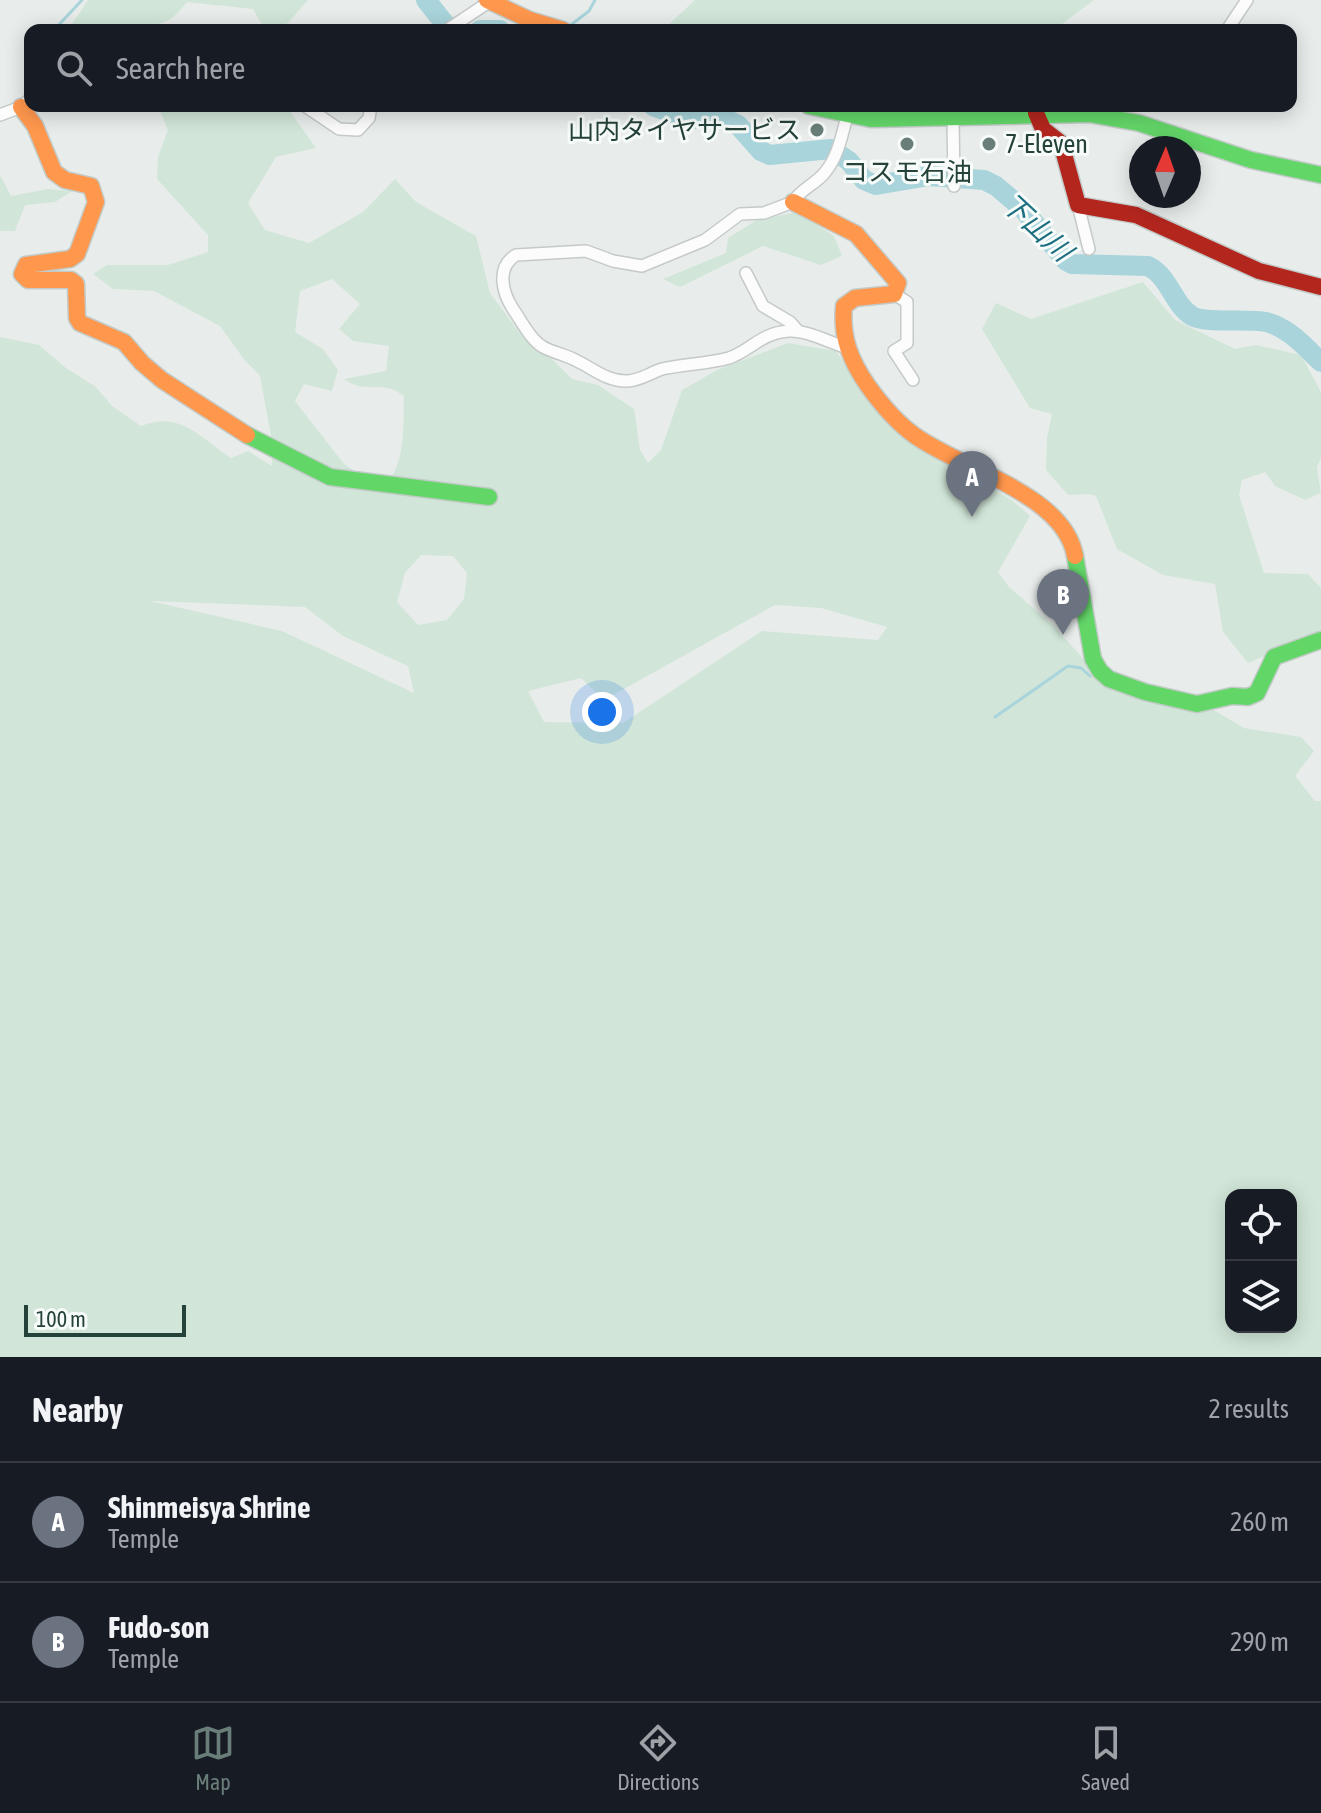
<!DOCTYPE html>
<meta charset="utf-8">
<style>
body{margin:0;font-family:"Asap Condensed","Noto Sans JP",sans-serif;background:#242831;color:#f1f3f6}
.controls{position:absolute;right:24px;bottom:24px;display:grid;overflow:hidden;border-radius:16px;box-shadow:0 4px 20px #0003}
.controls button{width:72px;height:72px;display:grid;place-items:center;padding:0;border:0;border-bottom:2px solid #363941;background:#171b24;color:#f1f3f6;font:40px sans-serif}
.compass{position:absolute;left:1129px;top:136px;width:72px;height:72px;border-radius:50%;background:#171b24;box-shadow:0 4px 20px #0003;rotate:2deg}
.scale{position:absolute;left:24px;bottom:20px;width:162px;box-sizing:border-box;padding-left:8px;border:4px solid #24423a;border-top:0;font-size:22px;line-height:28px;white-space:nowrap;color:#24423a;-webkit-text-stroke:6px #f7fbf9;paint-order:stroke}
.you{position:absolute;left:602px;top:712px;width:28px;height:28px;margin:-20px;border:6px solid #fff;border-radius:50%;background:#1a73e8;box-shadow:0 0 0 12px #1a73e833}
.badge{display:grid;place-items:center;width:52px;height:52px;border-radius:50%;background:#697e78;color:#fff;font-size:26px;font-weight:700}
.pin{position:absolute;translate:-50% -66px;filter:drop-shadow(0 2px 4px #0008)}
.pin::after{content:'';position:absolute;top:42px;width:28px;height:24px;background:inherit;clip-path:polygon(0 0,100% 0,50% 100%)}
.list{margin:0;padding:0;list-style:none}
h2{display:flex;justify-content:space-between;align-items:center;height:104px;margin:0;padding:0 32px;font-size:34px}
h2 small{font-size:26px;font-weight:400;color:#9ea1a6}
.list li{display:grid;grid-template-columns:52px 1fr auto;gap:24px;align-items:center;box-sizing:border-box;height:120px;padding:0 32px;border-top:2px solid #363941}
.list b{display:block;font-size:30px;white-space:nowrap}
.list p{margin:0;font-size:26px;white-space:nowrap;color:#9ea1a6}
.list em{font-size:26px;font-style:normal;color:#9ea1a6}
.icon{flex:none;width:44px;height:44px;fill:none;stroke:currentColor;stroke-width:2;stroke-linecap:round;stroke-linejoin:round}
.map{position:relative;flex:none;width:1321px;height:1357px;overflow:hidden}
.search{position:absolute;background:#171b24;box-shadow:0 4px 20px #0003;left:24px;right:24px;top:24px;height:88px;display:flex;align-items:center;gap:20px;box-sizing:border-box;padding:0 28px;border-radius:16px;color:#9ea1a6;font-size:30px}
.sheet{height:344px;background:#171b24}
nav{display:flex;justify-content:space-around;align-items:center;box-sizing:border-box;height:112px;border-top:2px solid #363941;background:#171b24;font-size:22px;color:#9ea1a6}
nav a{display:grid;justify-items:center;gap:4px}
nav .on{color:#697e78}
.map>svg:first-child{display:block}
.green{fill:#d1e6d8;fill-rule:evenodd}
.lines{fill:none;stroke-linecap:round;stroke-linejoin:round}
.stream{stroke:#a9d4db;stroke-width:3}
.river{stroke:#a9d4db;stroke-width:20}
.street-casing{stroke:#c5cac8;stroke-width:14}
.fast-casing{stroke:#c3cbc8;stroke-width:19}
.slow-casing{stroke:#c3cbc8;stroke-width:19}
.jam-casing{stroke:#c3cbc8;stroke-width:19}
.street{stroke:#fcfcfc;stroke-width:11}
.fast{stroke:#63d668;stroke-width:16}
.slow{stroke:#ff974d;stroke-width:16}
.jam{stroke:#b3261e;stroke-width:16}
.poi-dot{fill:#697e78;stroke:#f7fbf9;stroke-width:3}
.labels{text-anchor:middle;stroke-width:6;stroke-linejoin:round;paint-order:stroke}
.poi-label{font-size:26px;fill:#24423a;stroke:#f7fbf9;text-anchor:end}
.water-label{font-size:28px;font-style:italic;fill:#1c6f80;stroke:#f7fbf9}
</style>
<div class="map">
<svg width="1321" height="1357" viewBox="0 0 1321 1357">
<rect width="100%" height="100%" fill="#e8edeb"/>
<g class="green">
<path d="M 88,0 L 308,0 L 288,23 L 268,30 L 265,30 L 253,9 L 187,2 C 169,24 165,24 137,26 L 136,30 L 68,30 Z"/>
<polygon points="695,0 1094,0 1054,30 669,30 666,27"/>
<path d="M 158,106 L 286,106 L 316,148 L 276,157 L 248,203 L 265,230 L 309,243 L 363,212 L 395,179 L 416,202 L 476,236 L 490,293 L 525,340 L 549,356 L 572,379 L 598,385 L 634,409 L 640,450 L 648,463 L 661,450 L 682,390 L 717,370 L 788,343 L 836,351 L 876,409 L 914,446 L 959,467 L 1013,501 L 1030,516 L 998,572 L 1009,587 L 1053,625 L 1105,683 L 1176,706 L 1212,709 L 1244,728 L 1301,737 L 1314,751 L 1295,776 L 1315,801 L 1321,801 L 1321,1357 L 0,1357 L 0,337 L 39,345 L 66,368 L 96,387 L 112,406 L 141,426 C 180,410 200,437 231,458 L 248,451 L 272,466 L 272,441 L 260,376 L 243,358 L 220,326 L 154,291 L 113,289 L 93,274 L 107,265 L 168,265 L 208,252 L 208,235 L 157,179 L 158,157 L 168,130 ZM 332,279 L 360,304 L 339,329 L 353,341 L 389,346 L 386,371 L 344,379 C 367,396 379,378 404,396 C 403,433 406,461 383,491 L 344,464 L 295,401 L 304,384 L 332,391 L 338,370 L 323,349 L 295,332 L 300,291 ZM 421,555 L 453,556 L 467,573 L 464,599 L 447,620 L 418,625 L 397,602 L 405,573 ZM 150,601 L 305,607 L 343,636 L 408,666 L 414,693 L 282,631 ZM 775,605 L 821,608 L 887,627 L 878,640 L 762,631 L 623,723 L 544,722 L 528,691 L 581,678 L 604,700 ZM 1231,1195 L 1291,1195 L 1291,1327 L 1231,1327 Z"/>
<polygon points="0,175 11,196 48,189 72,191 55,202 25,205 15,231 0,231"/>
<polygon points="797,212 834,236 842,256 821,265 763,246 680,287 663,279 726,253 728,238 757,220"/>
<polygon points="1143,282 1175,320 1235,349 1256,345 1301,355 1321,392 1321,457 1317,468 1321,493 1305,500 1275,486 1265,472 1242,480 1239,495 1264,573 1308,574 1321,588 1321,632 1248,663 1223,632 1215,584 1163,575 1117,549 1096,496 1088,494 1068,495 1046,470 1047,438 1052,414 1030,408 982,329 996,303 1031,319"/>
</g>
<g class="lines">
<g class="stream">
<polyline points="572,24 589,11 595,0"/>
<polyline points="54,30 82,0"/>
<polyline points="995,717 1068,666 1081,668 1090,676"/>
</g>
<g class="river">
<polyline points="426,0 445,24 455,30"/>
<polyline points="480,30 500,30"/>
<path d="M 653,106 L 689,119 L 726,119 L 738,125 L 761,151 L 770,155 L 831,149 L 849,161 L 864,180 L 876,185 L 929,176 L 984,180 L 996,186 L 1023,209 L 1065,260 L 1072,264 L 1148,266 C 1170,277 1172,303 1192,316 C 1205,324 1247,318 1266,322 C 1288,327 1305,347 1321,362"/>
</g>
<defs>
<g id="street">
<polyline points="447,30 489,2"/>
<polyline points="1227,30 1247,0"/>
<polyline points="305,106 339,129 358,130 369,118 371,106"/>
<polyline points="0,115 21,107 30,99"/>
<path d="M 847,116 C 842,135 838,156 826,171 C 817,184 801,188 793,202 L 764,213 L 740,214 L 705,240 L 642,266 L 613,261 L 586,251 L 516,255 C 496,267 502,292 513,309 C 522,322 530,339 543,347 C 554,353 567,355 577,361 C 594,369 608,382 628,381 C 641,380 650,373 662,369 C 684,364 708,364 729,358 C 752,350 760,333 789,331 C 807,330 830,343 848,348"/>
<polyline points="953,116 954,186"/>
<polyline points="1078,205 1089,249"/>
<polyline points="746,273 763,306 790,322 798,331"/>
<polyline points="894,294 907,302 907,343 894,351 913,380"/>
</g>
<g id="fast">
<polyline points="809,106 871,119 1089,114 1139,123 1251,160 1321,175"/>
<polyline points="247,435 330,477 489,497"/>
<polyline points="1075,556 1093,659 1100,671 1109,679 1145,692 1197,704 1232,696 1248,697 1257,693 1274,657 1321,640"/>
</g>
<g id="slow">
<polyline points="487,0 530,20 563,30"/>
<polyline points="21,107 35,126 54,172 65,180 91,186 96,202 77,254 70,259 26,265 22,274 28,280 71,280 76,284 77,318 80,323 124,342 142,363 162,380 247,435"/>
<path d="M 793,202 L 856,234 L 898,283 L 894,294 L 855,298 L 844,306 C 841,337 850,360 868,386 C 881,404 896,422 914,435 C 960,469 1064,493 1075,556"/>
</g>
<polyline id="jam" points="1036,113 1043,129 1061,143 1078,205 1136,215 1259,271 1321,287"/>
</defs>
<use href="#street" class="street-casing"/>
<use href="#fast" class="fast-casing"/>
<use href="#slow" class="slow-casing"/>
<use href="#jam" class="jam-casing"/>
<use href="#street" class="street"/>
<use href="#fast" class="fast"/>
<use href="#slow" class="slow"/>
<use href="#jam" class="jam"/>
</g>
<g class="poi-dot">
<circle cx="817" cy="130" r="8"/>
<circle cx="907" cy="144" r="8"/>
<circle cx="989" cy="144" r="8"/>
</g>
<g class="labels">
<g class="poi-label">
<text x="801" y="139">山内タイヤサービス</text>
<text x="1005" y="153" text-anchor="start">7-Eleven</text>
<text x="907" y="181" text-anchor="middle">コスモ石油</text>
</g>
<g class="water-label">
<text transform="translate(1037 227) rotate(43)" y="10">下山川</text>
</g>
</g>
</svg>
<div class="controls">
<button><svg class="icon" aria-label="locate" viewBox="0 0 24 24"><circle cx="12" cy="12" r="6"/><path d="M12 2v4M12 18v4M2 12h4M18 12h4"/></svg></button>
<button><svg class="icon" aria-label="layers" viewBox="0 0 24 24"><path d="M12 4l9 5-9 5-9-5zM3 14l9 5 9-5"/></svg></button>
</div>
<svg class="compass" viewBox="-18 -18 36 36"><path d="M0-13l5 13h-10z" fill="#e53935"/><path d="M0 13l5-13h-10z" fill="#9ea1a6"/></svg>
<div class="scale">100 m</div>
<div class="you"></div>
<div class="pin badge" style="left:972px;top:517px;background:#6b7280">A</div>
<div class="pin badge" style="left:1063px;top:635px;background:#6b7280">B</div>
<div class="search"><svg class="icon" aria-label="search" viewBox="0 0 24 24"><circle cx="10" cy="10" r="6"/><path d="M15 15l6 6"/></svg>Search here</div>
</div>
<section class="sheet">
<h2>Nearby<small>2 results</small></h2>
<ul class="list">
<li><span class="badge" style="background:#6b7280">A</span><div><b>Shinmeisya Shrine</b><p>Temple</p></div><em>260 m</em></li>
<li><span class="badge" style="background:#6b7280">B</span><div><b>Fudo-son</b><p>Temple</p></div><em>290 m</em></li>
</ul>
</section>
<nav>
<a class="on"><svg class="icon" aria-label="map" viewBox="0 0 24 24"><path d="M3 6l6-2 6 2 6-2v14l-6 2-6-2-6 2zM9 4v14M15 6v14"/></svg>Map</a>
<a><svg class="icon" aria-label="directions" viewBox="0 0 24 24"><path d="M12 3l9 9-9 9-9-9zM9 14v-3h6M13 9l2 2-2 2"/></svg>Directions</a>
<a><svg class="icon" aria-label="saved" viewBox="0 0 24 24"><path d="M7 4h10v16l-5-4-5 4z"/></svg>Saved</a>
</nav>
